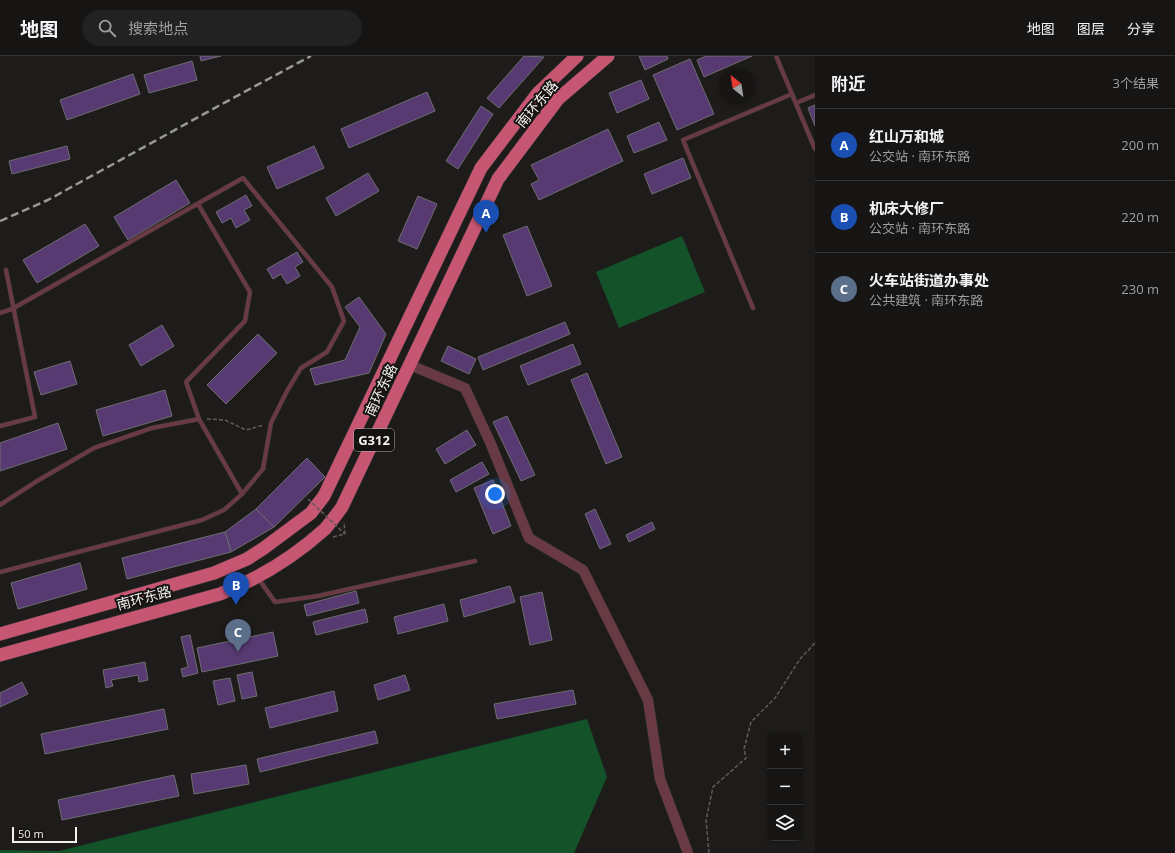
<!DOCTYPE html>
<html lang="zh">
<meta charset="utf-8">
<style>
body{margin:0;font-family:"Open Sans","Noto Sans SC",sans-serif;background:#232222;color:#f1f3f6}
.controls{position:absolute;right:12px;bottom:12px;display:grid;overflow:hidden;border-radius:6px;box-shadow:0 2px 6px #0003}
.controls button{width:36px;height:36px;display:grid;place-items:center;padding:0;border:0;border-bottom:1px solid #353434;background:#161514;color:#f1f3f6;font:20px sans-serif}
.compass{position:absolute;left:719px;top:12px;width:36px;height:36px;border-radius:50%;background:#161514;box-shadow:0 2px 6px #0003;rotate:330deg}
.scale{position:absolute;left:12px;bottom:10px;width:65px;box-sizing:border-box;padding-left:4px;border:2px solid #f3f2f0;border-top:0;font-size:11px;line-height:14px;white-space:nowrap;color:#f3f2f0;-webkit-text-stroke:3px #151311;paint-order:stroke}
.you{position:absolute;left:495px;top:438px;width:14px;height:14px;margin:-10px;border:3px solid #fff;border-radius:50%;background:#1a73e8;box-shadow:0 0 0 6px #1a73e833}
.badge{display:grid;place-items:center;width:26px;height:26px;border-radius:50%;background:#8bbafc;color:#fff;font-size:13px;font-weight:700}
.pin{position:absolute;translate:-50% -33px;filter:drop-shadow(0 1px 2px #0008)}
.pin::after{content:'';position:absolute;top:21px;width:14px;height:12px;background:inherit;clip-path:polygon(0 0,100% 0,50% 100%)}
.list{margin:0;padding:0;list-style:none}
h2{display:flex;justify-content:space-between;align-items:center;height:52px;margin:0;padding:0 16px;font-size:17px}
h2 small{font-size:13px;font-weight:400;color:#9e9fa0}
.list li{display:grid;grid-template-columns:26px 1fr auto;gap:12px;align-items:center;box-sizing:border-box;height:72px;padding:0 16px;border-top:1px solid #353434}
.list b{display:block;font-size:15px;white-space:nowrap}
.list p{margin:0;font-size:13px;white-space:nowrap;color:#9e9fa0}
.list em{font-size:13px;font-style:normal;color:#9e9fa0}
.icon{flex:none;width:22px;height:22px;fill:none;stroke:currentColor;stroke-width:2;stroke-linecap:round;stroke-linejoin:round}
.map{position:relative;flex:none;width:815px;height:797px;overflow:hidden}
header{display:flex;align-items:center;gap:24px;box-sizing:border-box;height:56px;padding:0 20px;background:#161514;border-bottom:1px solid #353434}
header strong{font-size:19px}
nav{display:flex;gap:22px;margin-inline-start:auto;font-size:14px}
.search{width:280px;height:36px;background:#232222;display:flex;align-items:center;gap:10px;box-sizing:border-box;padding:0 14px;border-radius:22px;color:#9e9fa0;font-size:15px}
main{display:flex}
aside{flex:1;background:#161514}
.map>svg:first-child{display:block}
.green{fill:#145229}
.building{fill:#563a71;stroke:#6f6d70}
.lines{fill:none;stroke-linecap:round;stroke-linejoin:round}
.service-casing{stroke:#383634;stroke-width:5}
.tertiary-casing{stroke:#383634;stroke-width:11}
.trunk-casing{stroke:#383634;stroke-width:14}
.path{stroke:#5e5c5a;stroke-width:1.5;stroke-dasharray:4 2;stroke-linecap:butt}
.service{stroke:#6a3a44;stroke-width:4}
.tertiary{stroke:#6a3a44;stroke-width:10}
.trunk{stroke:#c65672;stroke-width:13}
.rail{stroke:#999896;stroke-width:2.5;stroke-dasharray:8 4;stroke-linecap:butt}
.path-bridge{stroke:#5e5c5a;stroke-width:1.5;stroke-dasharray:4 2;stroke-linecap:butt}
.labels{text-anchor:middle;stroke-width:4;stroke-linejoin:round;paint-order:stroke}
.shield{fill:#151311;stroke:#b0afad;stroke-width:1}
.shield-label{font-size:13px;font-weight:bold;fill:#f3f2f0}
.street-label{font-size:14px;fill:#f3f2f0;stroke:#151311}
</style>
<header>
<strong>地图</strong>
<div class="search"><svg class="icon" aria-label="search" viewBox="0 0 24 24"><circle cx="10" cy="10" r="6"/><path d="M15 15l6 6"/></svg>搜索地点</div>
<nav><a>地图</a><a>图层</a><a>分享</a></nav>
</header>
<main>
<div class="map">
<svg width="815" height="797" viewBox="0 0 815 797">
<rect width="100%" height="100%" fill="#1e1c1a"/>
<g class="green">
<polygon points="682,180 705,236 619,272 596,216"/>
<polygon points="587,663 607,721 574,797 0,797 0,794 59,795"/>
</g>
<g class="building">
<polygon points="200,0 221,0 201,5"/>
<polygon points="524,0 544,1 499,52 487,42"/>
<polygon points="639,0 667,0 668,3 645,14"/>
<polygon points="706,0 752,0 704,21 697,4"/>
<polygon points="690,3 714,58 677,74 653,19"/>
<polygon points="192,5 197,24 149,37 144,19"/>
<polygon points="133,18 140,38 67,64 60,44"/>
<polygon points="641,24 649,43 617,57 609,37"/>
<polygon points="427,36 435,55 349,92 341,73"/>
<polygon points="815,49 815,70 808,52"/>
<polygon points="481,50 493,58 458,113 446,105"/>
<polygon points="659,66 667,84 634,97 627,80"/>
<polygon points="608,73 623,105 539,144 531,128 539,124 531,109"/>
<polygon points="67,90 70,103 12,118 9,105"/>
<polygon points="314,90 324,112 277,133 267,111"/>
<polygon points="683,102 691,122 652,138 644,118"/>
<polygon points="368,117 379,135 336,160 326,142"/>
<polygon points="176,124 190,147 128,184 114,161"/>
<polygon points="246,139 252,150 244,154 250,164 236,172 231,162 222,167 216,156"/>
<polygon points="418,140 437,148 417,193 398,185"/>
<polygon points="85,168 99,190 37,227 23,204"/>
<polygon points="527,170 552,230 527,240 503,179"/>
<polygon points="297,196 303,206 295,211 300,220 287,228 281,218 273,223 267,213"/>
<polygon points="359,241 386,278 369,317 315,329 310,313 345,304 360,271 345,251"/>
<polygon points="565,266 570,278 483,314 478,301"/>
<polygon points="162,269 174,290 141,310 129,289"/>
<polygon points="258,278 277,297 226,348 207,329"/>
<polygon points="573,288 581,308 528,329 520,310"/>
<polygon points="448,290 476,303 469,318 441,305"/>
<polygon points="70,305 77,328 41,339 34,316"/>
<polygon points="587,317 622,401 606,408 571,324"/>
<polygon points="165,334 172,360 103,380 96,354"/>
<polygon points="507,360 535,419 521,425 493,366"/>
<polygon points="58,367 67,393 0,415 0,387"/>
<polygon points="467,374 476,389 445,408 436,393"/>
<polygon points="307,402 325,421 274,471 256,453"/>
<polygon points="482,406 489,418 456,436 450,424"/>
<polygon points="493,424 511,470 493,478 474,432"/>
<polygon points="256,453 274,471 231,496 225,476"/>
<polygon points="595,453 611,488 600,493 585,458"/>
<polygon points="652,466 655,473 629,486 626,479"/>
<polygon points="225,476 231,496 127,523 122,502"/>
<polygon points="80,507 87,533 18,553 11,527"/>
<polygon points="510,530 515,546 464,561 460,544"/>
<polygon points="356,535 359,547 307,560 304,549"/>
<polygon points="542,536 552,584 530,589 520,541"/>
<polygon points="444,548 448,565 398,578 394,561"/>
<polygon points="365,553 368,566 316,579 313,566"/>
<polygon points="273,576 278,600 202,616 197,592"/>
<polygon points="190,579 198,617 183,621 181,613 188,611 181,581"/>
<polygon points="145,606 148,624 139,626 138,619 111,624 113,630 106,632 103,614"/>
<polygon points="252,616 257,640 242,643 237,619"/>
<polygon points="405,619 410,634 378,644 374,629"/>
<polygon points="230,622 235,645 218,649 213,625"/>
<polygon points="22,626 28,638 0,651 0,637"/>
<polygon points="573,634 576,648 497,663 494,648"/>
<polygon points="334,635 338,655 270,672 265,652"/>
<polygon points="164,653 168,673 45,698 41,678"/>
<polygon points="375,675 378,687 260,716 257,703"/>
<polygon points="246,709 249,728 194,738 191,718"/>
<polygon points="174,719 179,740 62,764 58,744"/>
</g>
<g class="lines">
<defs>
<g id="service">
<polyline points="776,0 815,93"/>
<polyline points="796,47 815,39"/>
<polyline points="198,148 250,236 245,265 186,326 199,363 242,438"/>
<polyline points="753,252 683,84 792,38"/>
<polyline points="0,257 12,253 243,122 332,231 344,265 327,296 301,312 287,335 271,367 263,413 242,438 224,454 202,464 0,516"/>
<polyline points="0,370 35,361 6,214"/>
<polyline points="0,449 37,425 94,392 152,372 199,363"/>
<polyline points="258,522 275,546 318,540 475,505"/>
</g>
<polyline id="tertiary" points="410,309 465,332 490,386 529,482 583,514 648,644 660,723 688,797"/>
<g id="trunk">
<polyline points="0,578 214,517 247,503 264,492 311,457 324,440 481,112 538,37 577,0"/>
<path d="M 0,599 L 220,538 C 258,523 295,500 325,473 C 331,466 337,458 342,451 L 498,123 L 558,43 L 608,0"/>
</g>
</defs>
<use href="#service" class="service-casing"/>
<use href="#tertiary" class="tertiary-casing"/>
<use href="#trunk" class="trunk-casing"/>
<g class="path">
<polyline points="207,363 225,364 246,374 264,369"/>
<polyline points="333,481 345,478 344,466"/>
<polyline points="709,797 706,764 713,731 746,702 744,693 751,666 775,642 800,603 815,587"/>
</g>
<use href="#service" class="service"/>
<use href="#tertiary" class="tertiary"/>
<use href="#trunk" class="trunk"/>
<polyline class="rail" points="0,165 48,144 222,48 311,0"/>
<polyline class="path-bridge" points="308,443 345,478"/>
</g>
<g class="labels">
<rect class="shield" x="354" y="373" width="40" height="22" rx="3"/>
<g class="shield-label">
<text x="374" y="389">G312</text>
</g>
<g class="street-label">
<text transform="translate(537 48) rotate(-50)" y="5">南环东路</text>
<text transform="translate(381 334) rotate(-65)" y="5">南环东路</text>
<text transform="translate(144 542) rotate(-15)" y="5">南环东路</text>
</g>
</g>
</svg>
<div class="controls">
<button>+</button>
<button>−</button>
<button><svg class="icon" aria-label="layers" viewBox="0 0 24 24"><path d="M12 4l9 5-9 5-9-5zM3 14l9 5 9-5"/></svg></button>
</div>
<svg class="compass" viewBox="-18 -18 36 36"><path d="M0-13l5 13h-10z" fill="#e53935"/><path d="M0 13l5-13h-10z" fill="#9e9fa0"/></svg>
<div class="scale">50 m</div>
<div class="you"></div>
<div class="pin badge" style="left:486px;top:177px;background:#1a4fb4">A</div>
<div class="pin badge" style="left:236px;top:549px;background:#1a4fb4">B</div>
<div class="pin badge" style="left:238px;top:596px;background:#5c6f8a">C</div>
</div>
<aside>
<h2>附近<small>3个结果</small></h2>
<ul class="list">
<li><span class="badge" style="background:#1a4fb4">A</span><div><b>红山万和城</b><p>公交站 · 南环东路</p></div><em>200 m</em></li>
<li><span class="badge" style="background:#1a4fb4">B</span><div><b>机床大修厂</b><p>公交站 · 南环东路</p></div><em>220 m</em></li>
<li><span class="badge" style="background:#5c6f8a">C</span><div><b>火车站街道办事处</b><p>公共建筑 · 南环东路</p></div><em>230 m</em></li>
</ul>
</aside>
</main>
